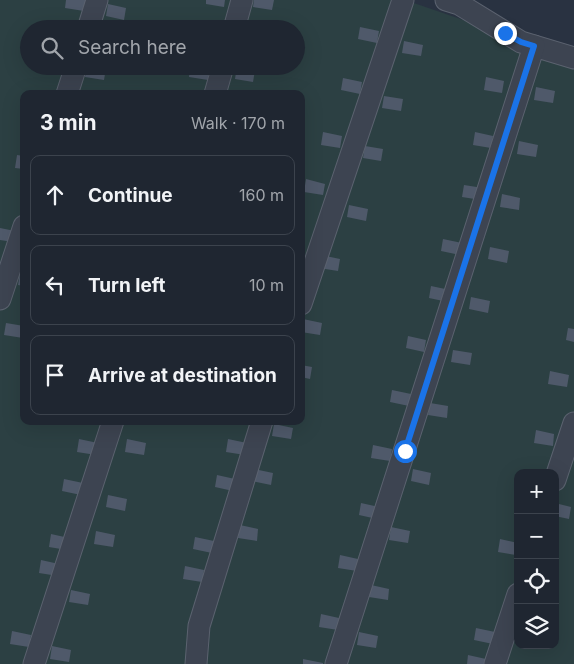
<!DOCTYPE html>
<meta charset="utf-8">
<style>
body{margin:0;font-family:Inter,sans-serif;background:#272e39;color:#f1f3f6}
.controls{position:absolute;right:15px;bottom:15px;display:grid;overflow:hidden;border-radius:10px;box-shadow:0 5px 20px #0002}
.controls button{width:45px;height:45px;display:grid;place-items:center;padding:0;border:0;border-bottom:1px solid #3c434d;background:#1f2631;color:#f1f3f6;font:25px sans-serif}
.stop{position:absolute;width:15px;height:15px;margin:-11px;border:4px solid #1a73e8;border-radius:50%;background:#fff}
.stop.end{background:#1a73e8;border-color:#fff;box-shadow:0 1px 5px #0008}
.list{margin:0;padding:0;list-style:none}
h2{display:flex;justify-content:space-between;align-items:center;height:65px;margin:0;padding:0 20px;font-size:21px}
h2 small{font-size:16px;font-weight:400;color:#a1a5ab}
.list li{display:grid;grid-template-columns:32px 1fr auto;gap:15px;align-items:center;box-sizing:border-box;height:80px;margin:0 10px 10px;padding:0 10px;border:1px solid #3c434d;border-radius:10px}
.list b{display:block;font-size:19px;white-space:nowrap}
.list em{font-size:16px;font-style:normal;color:#a1a5ab}
.icon{flex:none;width:28px;height:28px;fill:none;stroke:currentColor;stroke-width:2;stroke-linecap:round;stroke-linejoin:round}
.map{position:relative;flex:none;width:574px;height:664px;overflow:hidden}
.search{position:absolute;background:#1f2631;box-shadow:0 5px 20px #0002;left:20px;top:20px;width:285px;height:55px;display:flex;align-items:center;gap:12px;box-sizing:border-box;padding:0 18px;border-radius:28px;color:#a1a5ab;font-size:19px}
.panel{position:absolute;background:#1f2631;box-shadow:0 5px 20px #0002;left:20px;top:90px;width:285px;height:335px;border-radius:10px}
.map>svg:first-child{display:block}
.green{fill:#2c4043;fill-rule:evenodd}
.building{fill:#4f596a}
.lines{fill:none;stroke-linecap:round;stroke-linejoin:round}
.minor-casing{stroke:#5b626f;stroke-width:23}
.minor{stroke:#3d4451;stroke-width:21}
.route{stroke:#1a73e8;stroke-width:6}
</style>
<div class="map">
<svg width="574" height="664" viewBox="0 0 574 664">
<rect width="100%" height="100%" fill="#293241"/>
<path class="green" d="M 0,0 L 405,0 L 574,58 L 574,664 L 0,664 ZM 29,29 L 296,29 L 296,66 L 29,66 ZM 24,94 L 301,94 L 301,421 L 24,421 ZM 518,473 L 555,473 L 555,645 L 518,645 Z"/>
<g class="building">
<polygon points="66,0 86,0 84,11 65,8"/>
<polygon points="206,0 225,0 224,7 206,4"/>
<polygon points="254,0 274,0 272,10 253,7"/>
<polygon points="108,4 126,8 124,20 106,16"/>
<polygon points="360,27 379,31 377,43 358,39"/>
<polygon points="404,41 423,45 421,56 402,53"/>
<polygon points="87,66 106,68 104,80 85,77"/>
<polygon points="190,66 209,69 208,80 189,77"/>
<polygon points="237,66 255,70 253,82 235,79"/>
<polygon points="486,77 504,81 502,93 484,90"/>
<polygon points="343,78 362,82 360,94 341,90"/>
<polygon points="536,87 555,91 553,103 534,100"/>
<polygon points="384,96 403,99 401,111 382,108"/>
<polygon points="323,132 342,136 340,148 321,145"/>
<polygon points="475,132 493,136 491,148 473,145"/>
<polygon points="519,141 538,145 536,157 517,154"/>
<polygon points="365,146 383,149 381,161 363,158"/>
<polygon points="17,155 24,156 24,169 15,168"/>
<polygon points="306,179 325,184 323,195 304,192"/>
<polygon points="464,185 483,188 481,200 462,197"/>
<polygon points="502,194 520,198 519,210 500,207"/>
<polygon points="349,205 368,209 366,221 347,217"/>
<polygon points="0,228 15,231 13,242 0,240"/>
<polygon points="443,239 462,243 460,255 441,251"/>
<polygon points="490,247 509,251 507,263 488,259"/>
<polygon points="321,255 340,259 338,271 319,268"/>
<polygon points="20,273 24,273 24,286 18,285"/>
<polygon points="431,286 450,290 448,302 429,298"/>
<polygon points="471,297 490,301 488,313 469,309"/>
<polygon points="303,319 322,323 320,335 301,332"/>
<polygon points="6,323 24,326 23,338 4,335"/>
<polygon points="568,328 574,329 574,342 566,340"/>
<polygon points="408,336 426,340 424,352 406,348"/>
<polygon points="453,350 472,353 470,365 451,362"/>
<polygon points="301,365 312,367 310,379 301,377"/>
<polygon points="550,371 569,375 567,387 548,384"/>
<polygon points="392,390 411,394 409,406 390,402"/>
<polygon points="430,403 448,406 447,418 428,415"/>
<polygon points="274,424 293,428 291,439 272,436"/>
<polygon points="536,430 554,434 553,446 534,443"/>
<polygon points="79,439 98,443 96,455 77,452"/>
<polygon points="127,439 146,443 144,455 125,452"/>
<polygon points="228,439 247,443 245,455 226,452"/>
<polygon points="373,445 392,449 390,461 371,458"/>
<polygon points="254,469 273,473 271,485 252,481"/>
<polygon points="413,469 431,473 429,485 411,481"/>
<polygon points="217,475 235,479 233,491 215,487"/>
<polygon points="64,479 83,483 81,495 62,491"/>
<polygon points="108,495 127,499 125,511 106,507"/>
<polygon points="361,503 379,507 377,519 359,515"/>
<polygon points="555,503 571,507 569,519 555,516"/>
<polygon points="240,525 258,529 257,541 238,538"/>
<polygon points="391,527 410,531 408,543 389,540"/>
<polygon points="96,531 115,535 113,547 94,544"/>
<polygon points="51,534 69,538 67,550 49,547"/>
<polygon points="195,537 214,541 212,553 193,549"/>
<polygon points="500,539 518,543 516,555 498,552"/>
<polygon points="340,555 358,559 357,571 338,568"/>
<polygon points="41,560 59,564 58,576 39,573"/>
<polygon points="185,566 204,570 202,582 183,579"/>
<polygon points="371,585 389,589 388,600 369,597"/>
<polygon points="71,590 90,594 88,605 69,602"/>
<polygon points="321,614 339,618 338,630 319,627"/>
<polygon points="476,628 495,632 493,644 474,640"/>
<polygon points="12,631 31,635 29,647 10,644"/>
<polygon points="359,632 378,636 376,648 357,645"/>
<polygon points="52,646 71,650 69,662 50,659"/>
<polygon points="468,655 486,659 486,664 467,664"/>
<polygon points="303,659 323,663 323,664 303,664"/>
</g>
<g class="lines">
<defs>
<g id="minor">
<polyline points="446,0 459,4 521,42 574,58"/>
<polyline points="88,29 97,0"/>
<polyline points="234,29 242,0"/>
<polyline points="67,94 76,66"/>
<polyline points="215,94 223,66"/>
<polyline points="0,299 24,226"/>
<polyline points="301,304 403,0"/>
<polyline points="555,480 574,423"/>
<polyline points="34,664 113,421"/>
<polyline points="196,664 199,626 262,421"/>
<polyline points="336,664 534,46"/>
<polyline points="495,664 518,594"/>
</g>
</defs>
<use href="#minor" class="minor-casing"/>
<use href="#minor" class="minor"/>
</g>
<g class="lines">
<polyline class="route" points="405,451 534,46 521,42 505,33"/>
</g>
</svg>
<div class="controls">
<button>+</button>
<button>−</button>
<button><svg class="icon" aria-label="locate" viewBox="0 0 24 24"><circle cx="12" cy="12" r="6"/><path d="M12 2v4M12 18v4M2 12h4M18 12h4"/></svg></button>
<button><svg class="icon" aria-label="layers" viewBox="0 0 24 24"><path d="M12 4l9 5-9 5-9-5zM3 14l9 5 9-5"/></svg></button>
</div>
<div class="stop" style="left:405px;top:451px"></div>
<div class="stop end" style="left:505px;top:33px"></div>
<div class="search"><svg class="icon" aria-label="search" viewBox="0 0 24 24"><circle cx="10" cy="10" r="6"/><path d="M15 15l6 6"/></svg>Search here</div>
<section class="panel">
<h2>3 min<small>Walk · 170 m</small></h2>
<ul class="list">
<li><svg class="icon" aria-label="ahead" viewBox="0 0 24 24"><path d="M12 20V5M6 11l6-6 6 6"/></svg><div><b>Continue</b></div><em>160 m</em></li>
<li><svg class="icon" aria-label="left" viewBox="0 0 24 24"><path d="M17 20v-9H6M10 6l-5 5 5 5"/></svg><div><b>Turn left</b></div><em>10 m</em></li>
<li><svg class="icon" aria-label="arrive" viewBox="0 0 24 24"><path d="M6 21V4h12l-3 4 3 4H6"/></svg><div><b>Arrive at destination</b></div></li>
</ul>
</section>
</div>
